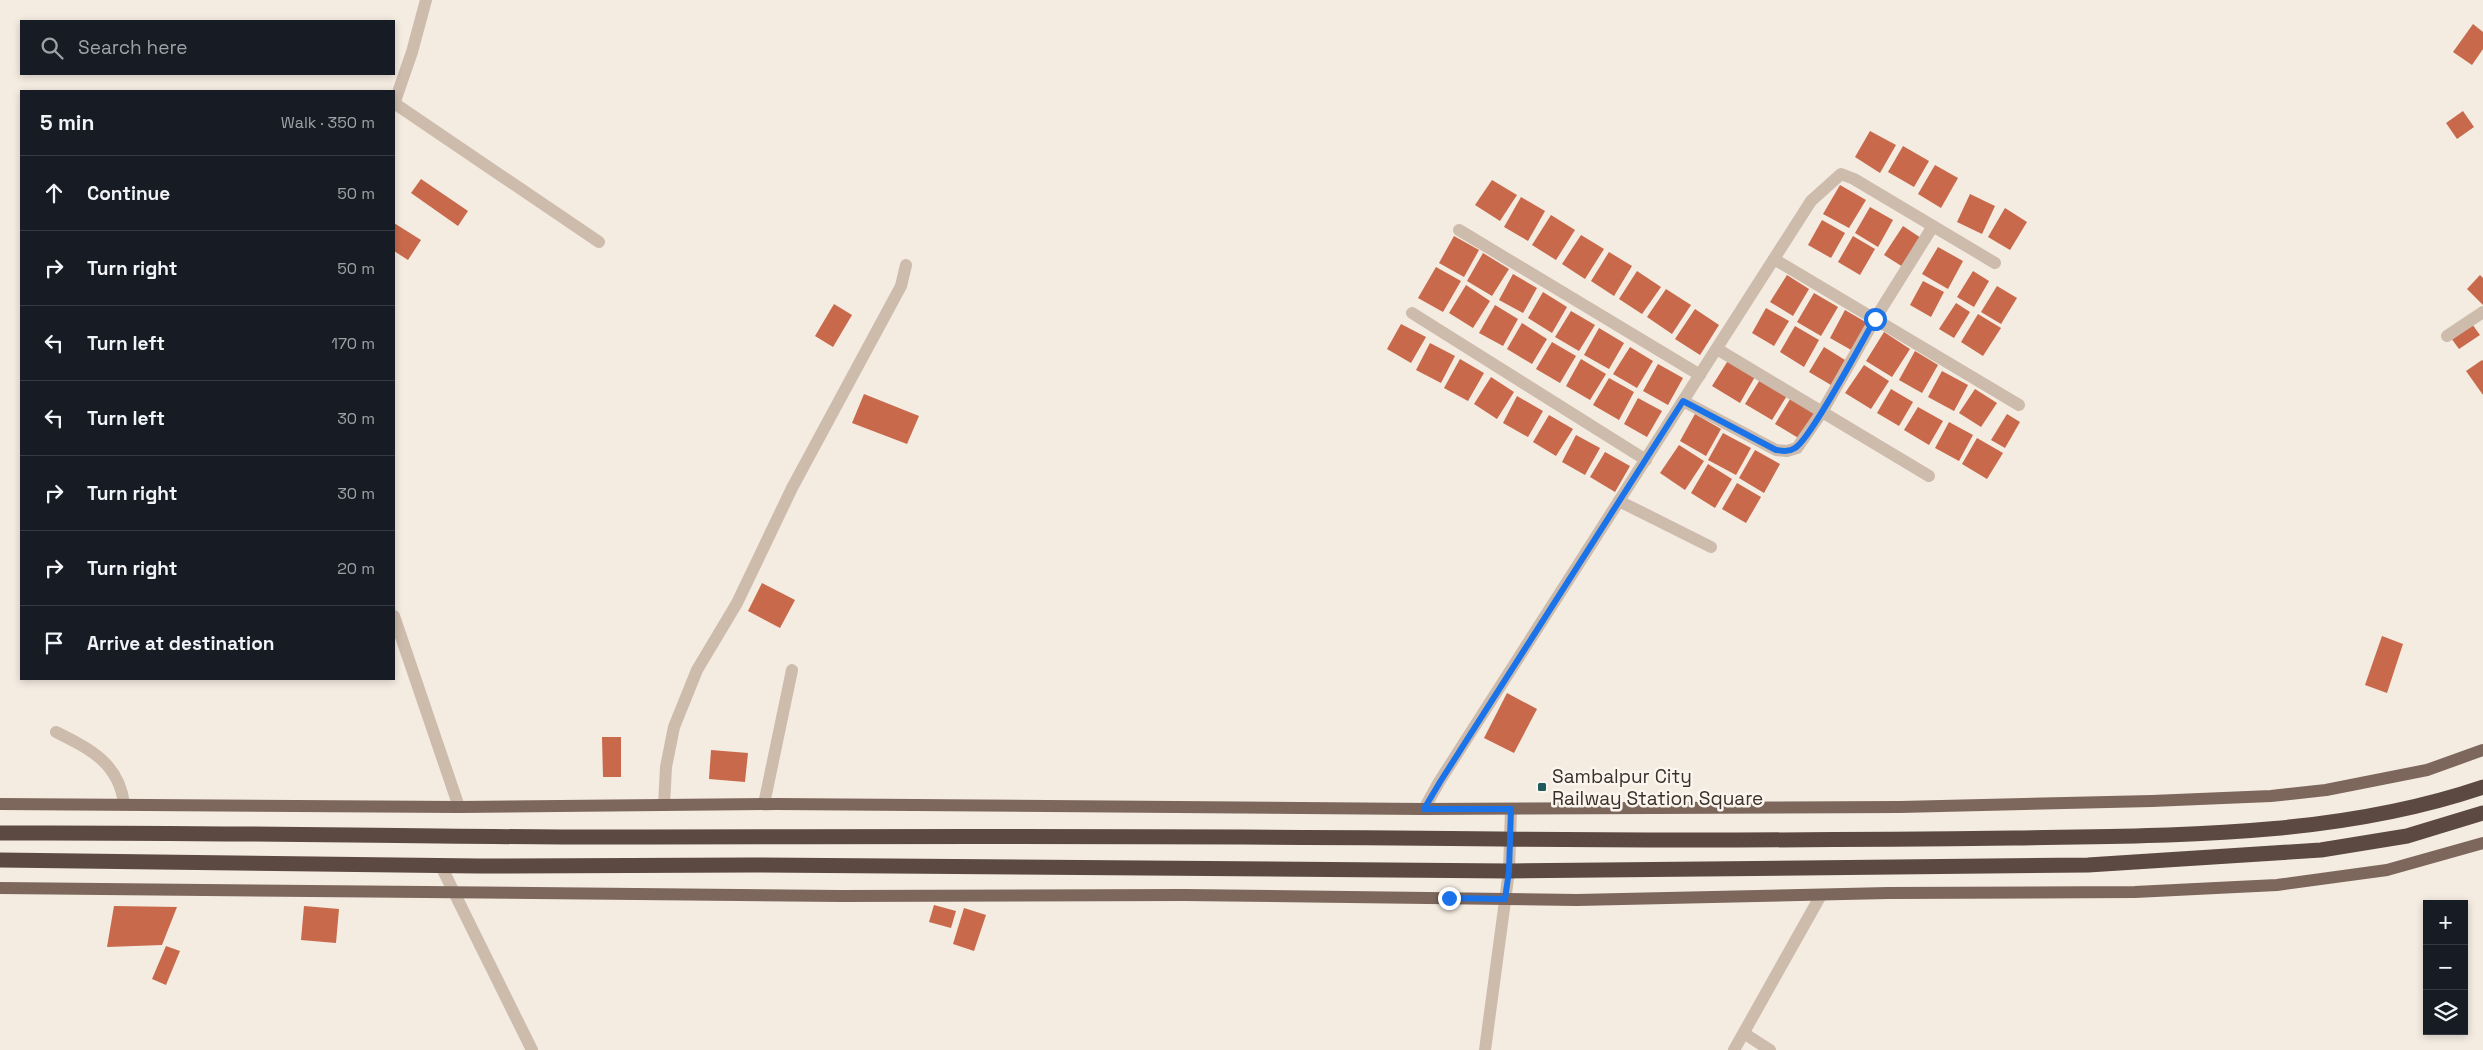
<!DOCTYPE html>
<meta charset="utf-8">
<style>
body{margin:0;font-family:"Space Grotesk",sans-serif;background:#242831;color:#f1f3f6}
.controls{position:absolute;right:15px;bottom:15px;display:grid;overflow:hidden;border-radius:0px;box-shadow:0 2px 8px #0003}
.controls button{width:45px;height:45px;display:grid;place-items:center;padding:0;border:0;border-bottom:1px solid #363941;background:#171b24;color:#f1f3f6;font:25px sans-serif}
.stop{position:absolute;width:15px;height:15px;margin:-11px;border:4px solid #1a73e8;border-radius:50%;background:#fff}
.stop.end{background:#1a73e8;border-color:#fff;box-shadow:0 1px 5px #0008}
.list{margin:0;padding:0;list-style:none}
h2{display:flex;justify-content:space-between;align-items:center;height:65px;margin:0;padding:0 20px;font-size:21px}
h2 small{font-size:16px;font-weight:400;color:#9ea1a6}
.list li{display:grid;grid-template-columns:32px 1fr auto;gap:15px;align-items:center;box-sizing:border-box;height:75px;padding:0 20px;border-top:1px solid #363941}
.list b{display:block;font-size:19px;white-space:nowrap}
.list em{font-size:16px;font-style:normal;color:#9ea1a6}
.icon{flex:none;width:28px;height:28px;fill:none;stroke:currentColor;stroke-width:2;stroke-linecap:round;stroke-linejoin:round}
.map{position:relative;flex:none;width:2483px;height:1050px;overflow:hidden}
.search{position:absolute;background:#171b24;box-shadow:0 2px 8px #0003;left:20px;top:20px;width:375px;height:55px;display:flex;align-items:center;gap:12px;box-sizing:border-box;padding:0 18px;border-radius:0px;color:#9ea1a6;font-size:19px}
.panel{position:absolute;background:#171b24;box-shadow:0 2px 8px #0003;left:20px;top:90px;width:375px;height:590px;border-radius:0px}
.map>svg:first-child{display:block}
.building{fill:#c8694b}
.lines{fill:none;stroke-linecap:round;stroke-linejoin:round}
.minor{stroke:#cdbbac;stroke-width:12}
.major{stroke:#7d675c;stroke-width:12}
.highway{stroke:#5c4a42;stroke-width:15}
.route{stroke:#1a73e8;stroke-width:6}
.poi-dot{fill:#1f5a5e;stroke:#fbf5ee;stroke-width:2}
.labels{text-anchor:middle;stroke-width:5;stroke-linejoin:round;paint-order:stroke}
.poi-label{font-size:19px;fill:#3b302b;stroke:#fbf5ee;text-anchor:start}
</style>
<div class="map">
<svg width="2483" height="1050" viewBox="0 0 2483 1050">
<rect width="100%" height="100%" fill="#f4ebe1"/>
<g class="building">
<polygon points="2473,24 2483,32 2483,49 2472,65 2453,52"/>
<polygon points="2463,111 2474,127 2457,139 2446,123"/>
<polygon points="1870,131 1896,145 1880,173 1855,157"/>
<polygon points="1903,146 1929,161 1914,187 1888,172"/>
<polygon points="1935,165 1958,178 1941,208 1918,194"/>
<polygon points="421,179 468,211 458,226 411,193"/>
<polygon points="1492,180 1517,195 1500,221 1475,205"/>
<polygon points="1840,185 1866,200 1849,228 1823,214"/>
<polygon points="1970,194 1995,206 1982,234 1957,222"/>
<polygon points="1521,197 1545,211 1528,241 1504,227"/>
<polygon points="1870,207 1893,220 1878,247 1855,233"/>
<polygon points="2005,208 2027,222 2010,250 1988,237"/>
<polygon points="1551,215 1575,230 1556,260 1532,245"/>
<polygon points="1822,220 1845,233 1831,258 1808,245"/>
<polygon points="394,223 421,240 408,260 394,251"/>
<polygon points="1903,226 1921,238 1903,267 1884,255"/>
<polygon points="1581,235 1604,249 1585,279 1562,264"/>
<polygon points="1454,236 1479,250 1464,277 1439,263"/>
<polygon points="1853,236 1875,249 1860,275 1838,262"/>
<polygon points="1938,247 1963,261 1948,289 1922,274"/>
<polygon points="1609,252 1632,266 1614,296 1591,281"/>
<polygon points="1483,253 1509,269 1492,296 1467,281"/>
<polygon points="1436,267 1461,281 1443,312 1418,298"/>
<polygon points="1637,271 1661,287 1642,314 1619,299"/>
<polygon points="1973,271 1989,281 1974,307 1957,297"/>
<polygon points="1513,274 1537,288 1523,313 1499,300"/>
<polygon points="1787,275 1809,289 1793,316 1770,302"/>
<polygon points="2480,275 2483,278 2483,305 2467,289"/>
<polygon points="1923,281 1944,292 1931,317 1910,305"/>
<polygon points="1466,285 1490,301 1473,328 1449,313"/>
<polygon points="1997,286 2017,298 2001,324 1981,312"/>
<polygon points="1666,289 1691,305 1672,334 1647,317"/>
<polygon points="1543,292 1567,307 1552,333 1528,318"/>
<polygon points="1814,293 1838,307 1821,336 1797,322"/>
<polygon points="1956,303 1970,312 1954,338 1939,329"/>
<polygon points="834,304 852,315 833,347 815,336"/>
<polygon points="1495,305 1518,319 1503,346 1479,333"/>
<polygon points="1766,308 1789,321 1774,346 1752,333"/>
<polygon points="1695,309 1719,325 1700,355 1675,339"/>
<polygon points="1845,310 1869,324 1853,351 1830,338"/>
<polygon points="1571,311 1595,325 1579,351 1555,337"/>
<polygon points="1978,314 2001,328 1983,356 1961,342"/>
<polygon points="1522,323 1547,339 1532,364 1507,349"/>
<polygon points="1401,324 1426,337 1411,363 1387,349"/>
<polygon points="2472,324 2480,335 2459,349 2451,338"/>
<polygon points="1795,326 1819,340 1804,367 1780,352"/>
<polygon points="1599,328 1624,343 1609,369 1584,355"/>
<polygon points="1884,332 1910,349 1892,377 1866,361"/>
<polygon points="1552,342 1576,356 1560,383 1536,369"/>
<polygon points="1430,343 1455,356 1441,383 1416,370"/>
<polygon points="1630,347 1653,361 1637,388 1613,374"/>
<polygon points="1824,347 1845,360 1831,385 1809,372"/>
<polygon points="1915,351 1938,365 1922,393 1899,380"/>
<polygon points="1460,359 1484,373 1468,401 1444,388"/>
<polygon points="1581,359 1606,374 1590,400 1566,386"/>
<polygon points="1729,359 1756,375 1740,403 1712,386"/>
<polygon points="2482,360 2483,361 2483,395 2466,371"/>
<polygon points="1658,364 1683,378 1668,405 1643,391"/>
<polygon points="1864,365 1889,381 1871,409 1845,393"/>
<polygon points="1942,371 1968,385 1954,411 1928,397"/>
<polygon points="1491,377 1514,392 1497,419 1474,404"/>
<polygon points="1609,378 1634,392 1619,420 1593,405"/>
<polygon points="1761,378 1788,394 1772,420 1745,404"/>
<polygon points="1891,389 1913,402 1899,426 1877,413"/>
<polygon points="1975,389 1997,403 1981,427 1959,413"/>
<polygon points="864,394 919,416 907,444 852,423"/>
<polygon points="1517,396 1543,411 1528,437 1503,423"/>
<polygon points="1792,396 1817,411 1800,439 1775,424"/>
<polygon points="1638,398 1662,411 1647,437 1624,424"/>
<polygon points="1918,407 1943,421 1929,445 1904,430"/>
<polygon points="1695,414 1721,429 1706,456 1680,441"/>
<polygon points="2007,414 2020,422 2005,448 1991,440"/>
<polygon points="1549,415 1573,429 1556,456 1533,442"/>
<polygon points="1949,422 1973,435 1959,461 1935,448"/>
<polygon points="1723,433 1751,448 1736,475 1708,460"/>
<polygon points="1576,435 1600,448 1585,475 1562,462"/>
<polygon points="1977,438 2003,453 1987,479 1962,464"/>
<polygon points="1679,445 1704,461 1685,490 1660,473"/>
<polygon points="1755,450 1780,464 1764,493 1739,478"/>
<polygon points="1605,452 1630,466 1615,492 1590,477"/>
<polygon points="1708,464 1732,479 1715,508 1691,493"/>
<polygon points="1737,483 1761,497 1746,523 1722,509"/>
<polygon points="762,583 795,600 780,628 748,611"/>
<polygon points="2382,636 2403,644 2387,693 2365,685"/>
<polygon points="1507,693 1537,709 1514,753 1484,738"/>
<polygon points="602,737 621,737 621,777 603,777"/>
<polygon points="711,750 748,753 745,782 709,779"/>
<polygon points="934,905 956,911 951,928 929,922"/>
<polygon points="114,906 177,907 162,945 107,947"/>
<polygon points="304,906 339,909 336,943 301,940"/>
<polygon points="964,908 986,915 974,951 953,944"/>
<polygon points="166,946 180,951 166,985 152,979"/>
</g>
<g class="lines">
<g class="minor">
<polyline points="394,103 599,242"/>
<polyline points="394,104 412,52 426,0"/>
<polyline points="1459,230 1700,375"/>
<polyline points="1774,259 2019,405"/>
<polyline points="1412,313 1646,460"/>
<polyline points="2447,336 2483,312"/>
<polyline points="1717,349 1929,476"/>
<polyline points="1683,401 1776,450 1787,451 1797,448 1822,412 1875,319 1933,226"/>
<polyline points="1619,501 1711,547"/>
<polyline points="394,616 459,807"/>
<path d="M 56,732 C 90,749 119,763 124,804"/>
<polyline points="764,804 792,670"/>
<polyline points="664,805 666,767 674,727 697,670 737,603 792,488 901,286 906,265"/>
<polyline points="1424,809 1439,782 1811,201 1841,174 1854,179 1995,263"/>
<polyline points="440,864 532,1050"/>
<polyline points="1745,1034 1770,1050"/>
<polyline points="1485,1050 1509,871 1511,809"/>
<polyline points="1734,1050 1821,895"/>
</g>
<g class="major">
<polyline points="0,804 459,807 776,804 1424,809 1900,807 2152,801 2271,796 2326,790 2427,770 2483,750"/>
<polyline points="0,888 841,896 1184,895 1577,900 1888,893 2135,892 2277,885 2387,870 2483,843"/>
</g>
<g class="highway">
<path d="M 0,833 C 188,832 375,836 563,837 C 875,837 1188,835 1500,839 C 1671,841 1842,840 2013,838 C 2170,835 2333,838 2483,787"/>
<polyline points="0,860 479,866 752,865 1509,871 2088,865 2321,850 2407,836 2483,813"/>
</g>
</g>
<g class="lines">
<path class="route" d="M 1449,898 L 1505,899 L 1509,871 L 1511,809 L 1424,809 L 1440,782 L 1683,401 L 1776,450 C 1783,451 1789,452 1795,448 C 1810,440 1863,340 1875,319"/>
</g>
<rect class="poi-dot" x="1537" y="782" width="10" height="10" rx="2.5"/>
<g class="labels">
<g class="poi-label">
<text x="1552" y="783">Sambalpur City<tspan x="1552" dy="22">Railway Station Square</tspan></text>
</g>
</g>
</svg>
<div class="controls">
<button>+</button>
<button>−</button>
<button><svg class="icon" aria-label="layers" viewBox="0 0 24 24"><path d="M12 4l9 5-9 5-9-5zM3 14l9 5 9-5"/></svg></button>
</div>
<div class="stop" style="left:1875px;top:319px"></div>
<div class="stop end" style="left:1449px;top:898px"></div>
<div class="search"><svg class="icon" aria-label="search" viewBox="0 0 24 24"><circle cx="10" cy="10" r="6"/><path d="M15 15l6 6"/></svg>Search here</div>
<section class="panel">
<h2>5 min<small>Walk · 350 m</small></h2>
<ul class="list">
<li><svg class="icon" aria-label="ahead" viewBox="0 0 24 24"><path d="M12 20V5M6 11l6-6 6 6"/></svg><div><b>Continue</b></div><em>50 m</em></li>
<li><svg class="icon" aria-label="right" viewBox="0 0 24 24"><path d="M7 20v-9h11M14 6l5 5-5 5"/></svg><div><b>Turn right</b></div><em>50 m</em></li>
<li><svg class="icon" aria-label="left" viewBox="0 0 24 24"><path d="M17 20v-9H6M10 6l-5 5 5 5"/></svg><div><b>Turn left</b></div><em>170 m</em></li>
<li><svg class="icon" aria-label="left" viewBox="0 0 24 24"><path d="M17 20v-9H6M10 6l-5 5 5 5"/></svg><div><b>Turn left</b></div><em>30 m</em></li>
<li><svg class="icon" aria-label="right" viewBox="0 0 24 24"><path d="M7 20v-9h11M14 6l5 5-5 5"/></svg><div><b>Turn right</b></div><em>30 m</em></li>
<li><svg class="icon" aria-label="right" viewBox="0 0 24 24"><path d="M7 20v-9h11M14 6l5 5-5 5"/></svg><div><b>Turn right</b></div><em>20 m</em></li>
<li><svg class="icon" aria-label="arrive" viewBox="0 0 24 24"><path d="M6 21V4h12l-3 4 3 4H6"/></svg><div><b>Arrive at destination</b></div></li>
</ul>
</section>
</div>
